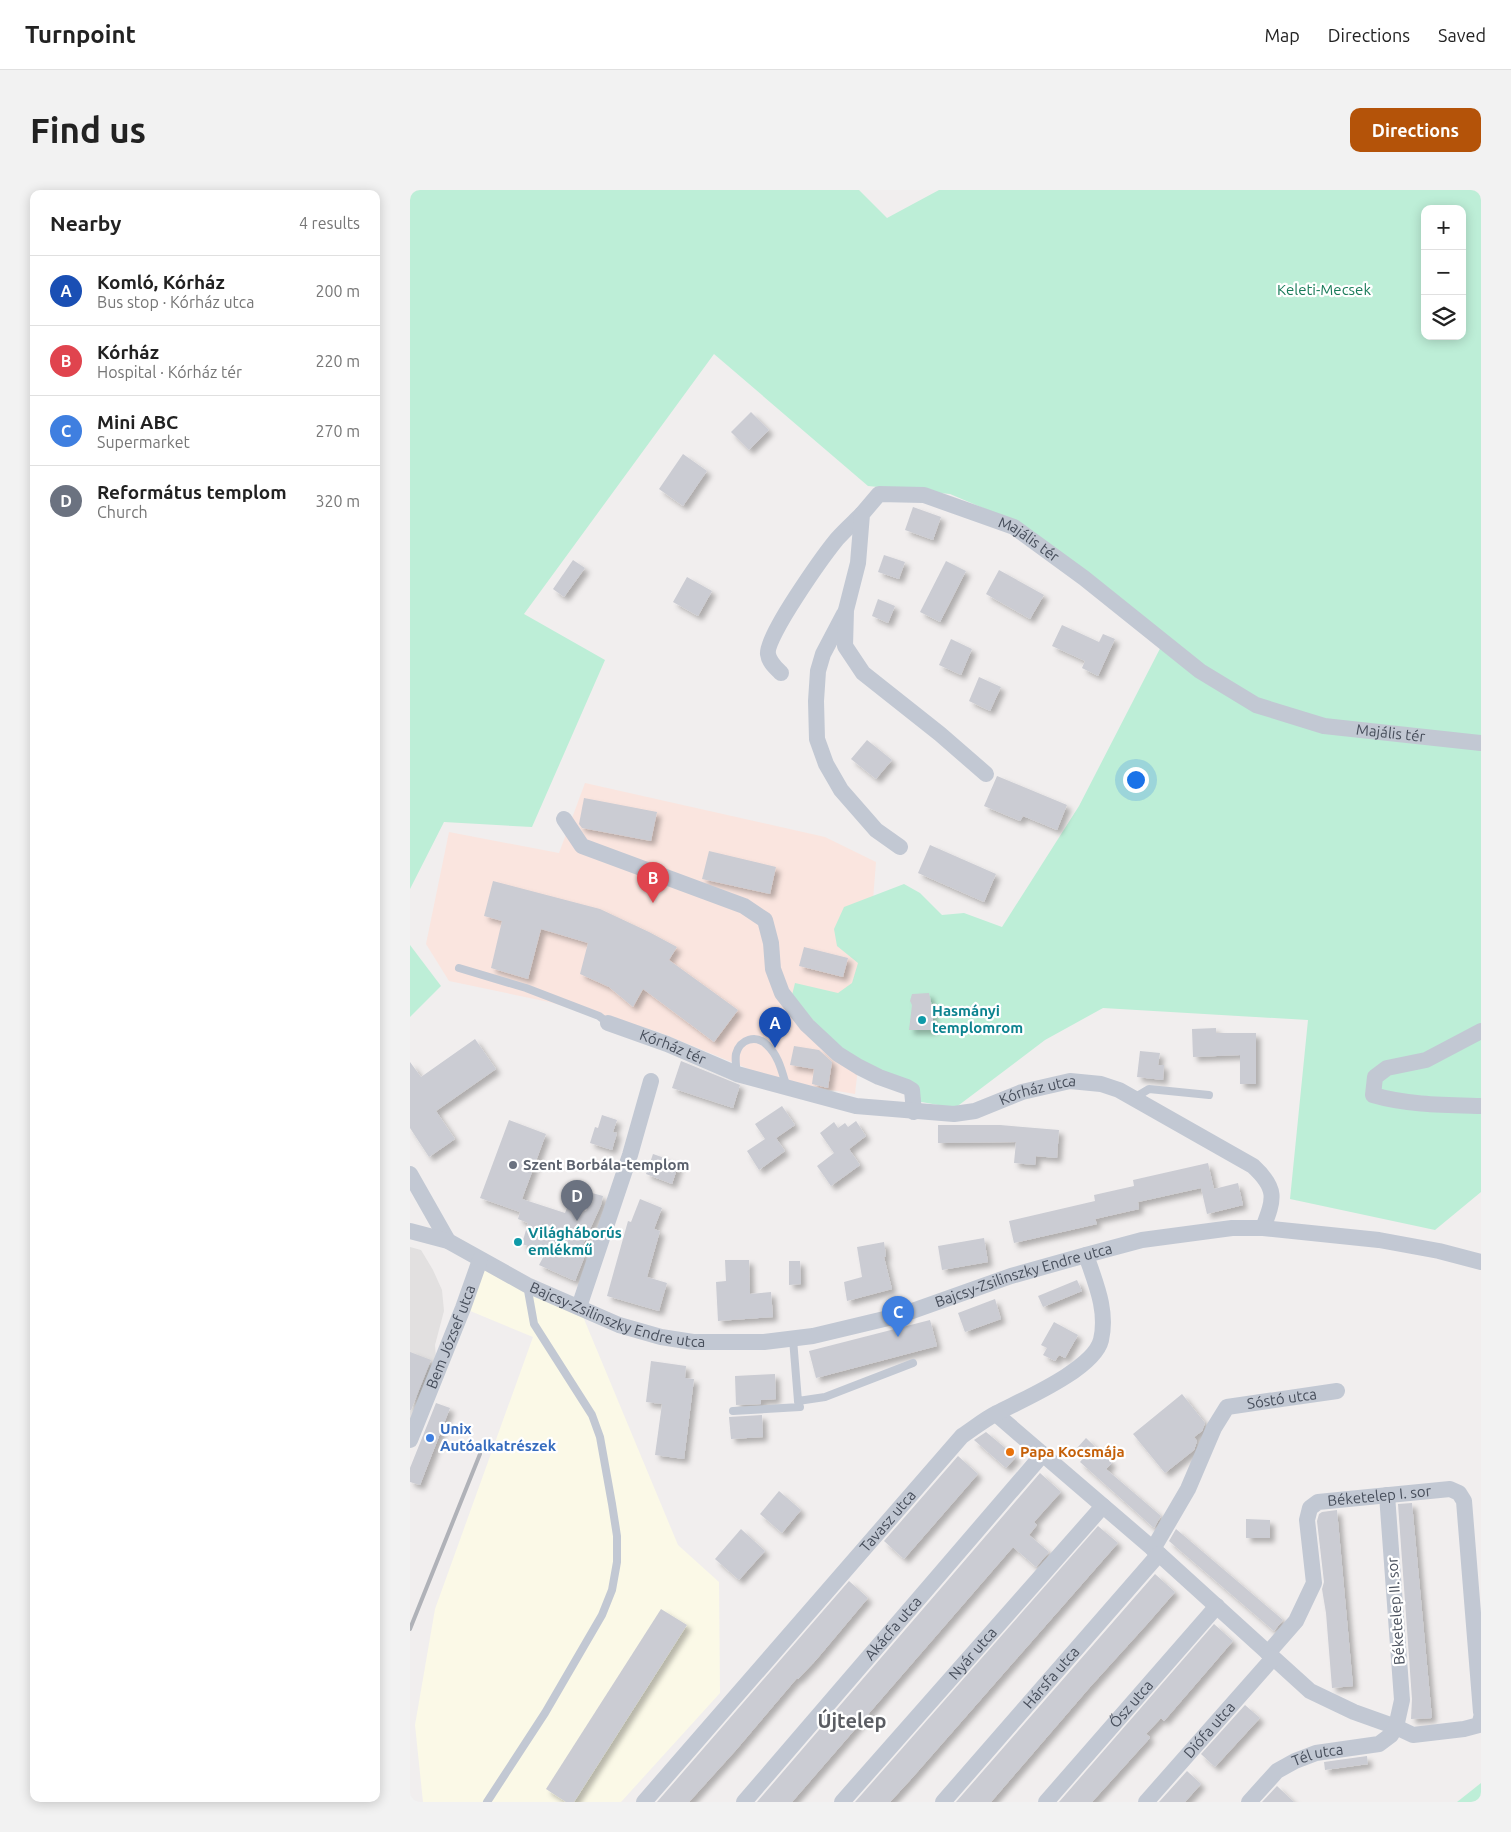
<!DOCTYPE html>
<meta charset="utf-8">
<style>
body{margin:0;font-family:Ubuntu,sans-serif;background:#f2f2f2;color:#222}
.controls{position:absolute;right:15px;top:15px;display:grid;overflow:hidden;border-radius:10px;box-shadow:0 2px 12px #0003}
.controls button{width:45px;height:45px;display:grid;place-items:center;padding:0;border:0;border-bottom:1px solid #e0e0e0;background:#fff;color:#222;font:25px sans-serif}
.you{position:absolute;left:725px;top:589px;width:18px;height:18px;margin:-12px;border:4px solid #fff;border-radius:50%;background:#1a73e8;box-shadow:0 0 0 8px #1a73e833}
.badge{display:grid;place-items:center;width:32px;height:32px;border-radius:50%;background:#b45309;color:#fff;font-size:16px;font-weight:700}
.pin{position:absolute;translate:-50% -41px;filter:drop-shadow(0 1px 2px #0008)}
.pin::after{content:'';position:absolute;top:26px;width:18px;height:15px;background:inherit;clip-path:polygon(0 0,100% 0,50% 100%)}
.list{margin:0;padding:0;list-style:none}
h2{display:flex;justify-content:space-between;align-items:center;height:65px;margin:0;padding:0 20px;font-size:21px}
h2 small{font-size:16px;font-weight:400;color:#767676}
.list li{display:grid;grid-template-columns:32px 1fr auto;gap:15px;align-items:center;box-sizing:border-box;height:70px;padding:0 20px;border-top:1px solid #e0e0e0}
.list b{display:block;font-size:19px;white-space:nowrap}
.list p{margin:0;font-size:16px;white-space:nowrap;color:#767676}
.list em{font-size:16px;font-style:normal;color:#767676}
.icon{flex:none;width:28px;height:28px;fill:none;stroke:currentColor;stroke-width:2;stroke-linecap:round;stroke-linejoin:round}
.map{position:relative;flex:none;width:1071px;height:1612px;overflow:hidden;border-radius:10px}
header{display:flex;align-items:center;gap:30px;box-sizing:border-box;height:70px;padding:0 25px;background:#fff;border-bottom:1px solid #e0e0e0}
header strong{font-size:24px}
nav{display:flex;gap:28px;margin-inline-start:auto;font-size:18px}
.intro{display:flex;align-items:center;justify-content:space-between;box-sizing:border-box;height:120px;padding:0 30px}
h1{margin:0;font-size:35px}
.button{padding:12px 22px;border-radius:10px;background:#b45309;color:#fff;font-size:18px;font-weight:700}
main{display:flex;gap:30px;padding:0 30px}
aside{flex:1;background:#fff;border-radius:10px;box-shadow:0 2px 12px #0003}
.map>svg:first-child{display:block}
.commercial{fill:#fbf9e7}
.education{fill:#e2e0e0}
.medical{fill:#fae5df}
.green{fill:#bdeed7;fill-rule:evenodd}
.building{fill:#cbccd3;filter:url(#shadow)}
.lines{fill:none;stroke-linecap:round;stroke-linejoin:round}
.lane{stroke:#c2c8d3;stroke-width:8}
.street{stroke:#c2c8d3;stroke-width:16}
.rail{stroke:#b0b2b8;stroke-width:4}
.culture-dot{fill:#0f9aa8;stroke:#fff;stroke-width:2}
.worship-dot{fill:#6b7280;stroke:#fff;stroke-width:2}
.shop-dot{fill:#3f7fe0;stroke:#fff;stroke-width:2}
.food-dot{fill:#e8710a;stroke:#fff;stroke-width:2}
.labels{text-anchor:middle;stroke-width:4.5;stroke-linejoin:round;paint-order:stroke}
.park-label{font-size:15px;fill:#197b59;stroke:#fff}
.street-label{font-size:15px;fill:#474e5b;stroke:#fff}
.culture-label{font-size:15px;font-weight:bold;fill:#0d838f;stroke:#fff;text-anchor:start}
.worship-label{font-size:15px;font-weight:bold;fill:#5b616d;stroke:#fff;text-anchor:start}
.shop-label{font-size:15px;font-weight:bold;fill:#366cbe;stroke:#fff;text-anchor:start}
.food-label{font-size:15px;font-weight:bold;fill:#c56008;stroke:#fff;text-anchor:start}
.district-label{font-size:20px;font-weight:bold;fill:#5b5d63;stroke:#fff}
</style>
<header>
<strong>Turnpoint</strong>
<nav><a>Map</a><a>Directions</a><a>Saved</a></nav>
</header>
<div class="intro"><h1>Find us</h1><a class="button">Directions</a></div>
<main>
<aside>
<h2>Nearby<small>4 results</small></h2>
<ul class="list">
<li><span class="badge" style="background:#1a4fb4">A</span><div><b>Komló, Kórház</b><p>Bus stop · Kórház utca</p></div><em>200 m</em></li>
<li><span class="badge" style="background:#e0444e">B</span><div><b>Kórház</b><p>Hospital · Kórház tér</p></div><em>220 m</em></li>
<li><span class="badge" style="background:#3f7fe0">C</span><div><b>Mini ABC</b><p>Supermarket</p></div><em>270 m</em></li>
<li><span class="badge" style="background:#6b7280">D</span><div><b>Református templom</b><p>Church</p></div><em>320 m</em></li>
</ul>
</aside>
<div class="map">
<svg width="1071" height="1612" viewBox="0 0 1071 1612">
<defs>
<filter id="shadow"><feDropShadow dx="4.5" dy="4.5" stdDeviation="2.5" flood-color="#0004"/></filter>
</defs>
<rect width="100%" height="100%" fill="#f1eeee"/>
<polygon class="commercial" points="70,1070 169,1117 268,1355 309,1392 310,1503 211,1612 13,1612 5,1535 25,1419 123,1147 53,1118"/>
<polygon class="education" points="0,1057 11,1060 23,1080 32,1100 34,1121 25,1155 26,1168 0,1235"/>
<polygon class="medical" points="175,593 415,647 466,672 454,825 445,904 368,891 246,841 139,812 39,791 16,754 39,642 149,663"/>
<g class="green">
<path d="M 0,0 L 449,0 L 477,28 L 529,0 L 1071,0 L 1071,1002 L 1025,1040 L 880,1009 L 898,830 L 693,818 L 635,850 L 545,918 L 506,911 L 433,866 L 382,805 L 385,793 L 428,803 L 442,793 L 448,773 L 427,756 L 424,739 L 434,717 L 494,694 L 510,703 L 532,725 L 554,723 L 592,737 L 669,616 L 756,447 L 594,327 L 540,304 L 458,296 L 304,164 L 114,424 L 195,470 L 122,637 L 34,632 L 0,699 ZM 1015,19 L 1052,19 L 1052,146 L 1015,146 Z"/>
<polygon points="0,755 31,796 0,827"/>
<polygon points="1071,1593 1071,1612 1047,1612"/>
</g>
<g class="building">
<polygon points="341,222 359,240 339,260 321,242"/>
<polygon points="273,264 297,281 273,316 249,299"/>
<polygon points="503,317 531,327 523,350 495,340"/>
<polygon points="474,365 495,372 489,389 468,382"/>
<polygon points="163,370 175,378 154,407 143,399"/>
<polygon points="536,371 556,381 530,432 510,422"/>
<polygon points="589,380 634,405 620,429 576,404"/>
<polygon points="277,387 302,401 288,426 263,412"/>
<polygon points="468,409 485,416 478,433 462,426"/>
<polygon points="652,435 689,452 693,444 705,449 688,486 672,478 675,471 642,456"/>
<polygon points="541,449 562,459 551,485 529,475"/>
<polygon points="569,487 591,497 580,521 559,511"/>
<polygon points="457,550 482,570 466,589 441,569"/>
<polygon points="587,586 657,615 647,640 613,626 610,631 574,616"/>
<polygon points="174,608 247,622 241,651 172,638 169,634"/>
<polygon points="520,655 586,684 574,712 508,683"/>
<polygon points="299,661 366,677 360,704 292,689"/>
<polygon points="83,691 190,719 239,742 267,757 259,770 328,820 304,852 233,799 223,817 199,797 170,784 178,753 131,739 118,789 81,778 92,731 74,726"/>
<polygon points="394,757 438,768 433,787 389,776"/>
<polygon points="519,803 523,821 523,840 499,840 502,815 500,811 502,804"/>
<polygon points="806,838 806,843 846,843 846,894 830,894 830,865 783,867 782,839"/>
<polygon points="65,849 86,879 26,921 45,949 19,967 0,938 0,872 11,887"/>
<polygon points="384,856 409,860 422,872 418,898 402,894 404,879 380,875"/>
<polygon points="730,861 750,863 748,875 754,875 753,890 727,887"/>
<polygon points="271,871 330,895 323,918 262,898"/>
<polygon points="372,916 385,935 366,948 375,961 349,980 337,961 355,949 345,934"/>
<polygon points="192,925 207,930 203,942 207,943 202,960 180,953 185,937 188,938"/>
<polygon points="99,930 136,944 112,1009 155,1023 159,1013 176,1021 182,1003 193,1006 191,1015 170,1061 176,1063 165,1091 129,1075 136,1062 112,1054 118,1033 108,1029 110,1022 70,1008"/>
<polygon points="446,931 456,946 439,959 450,975 421,996 407,976 424,963 410,943 424,932 428,938 435,933 438,937"/>
<polygon points="528,935 590,935 649,940 647,968 626,966 625,975 604,973 606,952 528,953"/>
<polygon points="243,964 269,973 262,994 236,984"/>
<polygon points="798,973 804,999 828,993 833,1015 797,1024 791,998 728,1012 729,1019 685,1029 687,1034 604,1053 599,1031 685,1011 684,1005 724,996 723,990"/>
<polygon points="230,1009 252,1018 244,1039 250,1041 237,1087 257,1093 249,1121 197,1106 218,1031 221,1032"/>
<polygon points="574,1048 578,1072 532,1080 528,1056"/>
<polygon points="474,1052 476,1066 474,1067 482,1099 437,1111 434,1092 452,1087 447,1057"/>
<polygon points="315,1070 339,1070 340,1104 361,1102 363,1127 308,1131 306,1092 316,1091"/>
<polygon points="379,1071 390,1071 391,1094 379,1095"/>
<polygon points="667,1090 672,1101 633,1117 628,1106"/>
<polygon points="585,1109 591,1129 555,1142 548,1123"/>
<polygon points="520,1130 527,1156 406,1188 399,1161"/>
<polygon points="644,1132 668,1145 655,1168 649,1165 645,1171 633,1165 637,1158 631,1155"/>
<polygon points="0,1162 21,1170 1,1220 0,1220"/>
<polygon points="241,1171 276,1176 275,1188 284,1189 274,1269 245,1265 252,1214 236,1212"/>
<polygon points="365,1184 366,1209 351,1210 351,1214 326,1215 325,1186"/>
<polygon points="772,1204 795,1233 792,1241 784,1247 787,1251 784,1260 755,1283 723,1244"/>
<polygon points="26,1213 40,1218 10,1295 0,1292 0,1278"/>
<polygon points="352,1225 353,1247 321,1249 319,1227"/>
<polygon points="576,1242 606,1267 596,1278 564,1250"/>
<polygon points="676,1248 702,1273 696,1279 751,1326 744,1338 670,1272 675,1266 667,1258"/>
<polygon points="548,1266 568,1284 494,1369 474,1351"/>
<polygon points="630,1283 651,1302 624,1332 627,1335 619,1345 639,1362 626,1377 603,1357 382,1612 347,1612"/>
<polygon points="369,1301 391,1320 372,1343 350,1324"/>
<polygon points="1002,1313 1022,1528 1001,1529 1002,1509 988,1314"/>
<polygon points="927,1320 943,1496 922,1498 916,1423 912,1399 914,1392 907,1331 909,1324 912,1322"/>
<polygon points="836,1329 860,1330 860,1348 836,1348"/>
<polygon points="688,1336 708,1353 502,1588 480,1612 445,1612"/>
<polygon points="331,1339 355,1361 329,1390 305,1369"/>
<polygon points="766,1339 873,1430 864,1441 759,1351"/>
<polygon points="745,1384 765,1402 738,1433 680,1497 581,1612 546,1612"/>
<polygon points="439,1391 458,1408 406,1470 388,1489 387,1488 326,1560 279,1612 247,1612"/>
<polygon points="251,1419 277,1435 164,1612 156,1612 136,1599"/>
<polygon points="804,1434 823,1451 754,1531 751,1528 736,1544 740,1547 739,1549 682,1612 649,1612"/>
<polygon points="835,1515 850,1528 805,1577 791,1564"/>
<polygon points="957,1566 958,1574 915,1580 914,1572"/>
<polygon points="777,1581 791,1594 775,1612 749,1612"/>
<polygon points="867,1596 884,1612 852,1612"/>
</g>
<g class="lines">
<g class="lane">
<polyline points="49,778 116,798 189,826 198,833"/>
<path d="M 327,884 C 326,877 325,870 326,864 C 330,849 346,844 357,855 C 369,866 372,882 377,898"/>
<polyline points="724,908 739,899 799,905"/>
<polyline points="383,1149 388,1211 415,1207 503,1173"/>
<polyline points="323,1221 390,1217 388,1211"/>
<polyline points="77,1612 135,1523 192,1425 202,1400 207,1372 207,1346 202,1314 190,1247 182,1225 124,1134 117,1095"/>
</g>
<g class="street">
<polyline points="434,424 413,464 408,481 406,511 407,549 416,574 431,600 466,640 490,657"/>
<path d="M 371,483 C 365,477 359,472 358,464 C 355,447 414,365 427,349 C 435,340 444,332 452,324"/>
<path id="s1" d="M 576,584 L 530,544 L 453,483 L 435,456 L 436,420 L 448,373 L 452,324 L 469,304 L 514,305 L 604,337 L 674,388 L 790,481 L 846,515 L 914,536 L 1071,553"/>
<polyline points="154,629 172,656 334,716 355,730 361,753 363,779 372,803 397,835 428,864 449,877 469,887 497,897 502,900 504,922"/>
<path id="s2" d="M 198,833 L 257,854 L 327,884 L 446,916 L 544,924 L 565,921 L 612,902 L 660,891 L 691,894 L 709,900 L 843,976 C 868,999 864,1009 853,1038"/>
<path d="M 1071,841 L 1016,870 L 977,878 L 965,887 L 963,905 C 997,915 1035,915 1071,916"/>
<polyline points="0,984 38,1051"/>
<path id="s3" d="M 0,1041 L 38,1051 L 117,1095 L 209,1135 L 251,1147 L 283,1152 L 354,1152 L 403,1146 L 491,1125 L 601,1086 L 676,1065 L 732,1050 L 822,1038 L 853,1038 L 969,1050 L 1029,1061 L 1071,1072"/>
<polyline points="169,1117 220,965 241,891"/>
<polyline points="586,1224 749,1364 900,1501 944,1522 986,1537 1003,1545 1054,1539 1069,1535 1071,1528"/>
<path id="s4" d="M 0,1250 L 53,1118 L 70,1070"/>
<path id="s5" d="M 743,1359 L 778,1299 L 804,1238 L 817,1217 L 927,1201"/>
<path id="s6" d="M 858,1463 L 886,1431 L 904,1393 L 897,1330 L 900,1318 L 908,1312 L 1040,1299 L 1049,1303 L 1054,1311 L 1071,1522"/>
<path id="s7" d="M 234,1612 L 552,1246 C 564,1238 575,1229 587,1223 C 614,1209 684,1179 691,1150 C 698,1120 685,1092 676,1065"/>
<path id="s8" d="M 334,1612 L 633,1264"/>
<path id="s9" d="M 432,1612 L 693,1316"/>
<path id="s10" d="M 533,1612 L 749,1364"/>
<path id="s11" d="M 636,1612 L 807,1416"/>
<path id="s12" d="M 736,1612 L 863,1468"/>
<path id="s13" d="M 839,1612 L 867,1581 L 885,1571 L 906,1563 L 969,1554 L 981,1545 L 986,1537 L 992,1510 L 977,1305"/>
</g>
<polyline class="rail" points="0,1439 70,1264"/>
</g>
<g class="culture-dot">
<circle cx="512" cy="830" r="5"/>
<circle cx="108" cy="1052" r="5"/>
</g>
<circle class="worship-dot" cx="103" cy="975" r="5"/>
<circle class="shop-dot" cx="20" cy="1248" r="5"/>
<circle class="food-dot" cx="600" cy="1262" r="5"/>
<g class="labels">
<g class="park-label">
<text x="914" y="105">Keleti-Mecsek</text>
</g>
<g class="street-label">
<text dy="5" stroke="none"><textPath href="#s1" startOffset="511">Majális tér</textPath></text>
<text dy="5" stroke="none"><textPath href="#s1" startOffset="931">Majális tér</textPath></text>
<text dy="5" stroke="none"><textPath href="#s2" startOffset="69">Kórház tér</textPath></text>
<text dy="5" stroke="none"><textPath href="#s2" startOffset="448">Kórház utca</textPath></text>
<text dy="5" stroke="none"><textPath href="#s3" startOffset="646">Bajcsy-Zsilinszky Endre utca</textPath></text>
<text dy="5" stroke="none"><textPath href="#s3" startOffset="226">Bajcsy-Zsilinszky Endre utca</textPath></text>
<text dy="5" stroke="none"><textPath href="#s4" startOffset="111">Bem József utca</textPath></text>
<text dy="5" stroke="none"><textPath href="#s5" startOffset="216">Sóstó utca</textPath></text>
<text dy="5" stroke="none"><textPath href="#s6" startOffset="232">Béketelep I. sor</textPath></text>
<text dy="5" stroke="none"><textPath href="#s7" startOffset="372">Tavasz utca</textPath></text>
<text transform="translate(986 1421) rotate(-94)" y="5">Béketelep II. sor</text>
<text dy="5" stroke="none"><textPath href="#s8" startOffset="229">Akácfa utca</textPath></text>
<text dy="5" stroke="none"><textPath href="#s9" startOffset="198">Nyár utca</textPath></text>
<text dy="5" stroke="none"><textPath href="#s10" startOffset="165">Hársfa utca</textPath></text>
<text dy="5" stroke="none"><textPath href="#s11" startOffset="130">Ősz utca</textPath></text>
<text dy="5" stroke="none"><textPath href="#s12" startOffset="96">Diófa utca</textPath></text>
<text dy="5" stroke="none"><textPath href="#s13" startOffset="86">Tél utca</textPath></text>
</g>
<g class="culture-label">
<text x="522" y="826">Hasmányi<tspan x="522" dy="17">templomrom</tspan></text>
<text x="118" y="1048">Világháborús<tspan x="118" dy="17">emlékmű</tspan></text>
</g>
<g class="worship-label">
<text x="113" y="980">Szent Borbála-templom</text>
</g>
<g class="shop-label">
<text x="30" y="1244">Unix<tspan x="30" dy="17">Autóalkatrészek</tspan></text>
</g>
<g class="food-label">
<text x="610" y="1267">Papa Kocsmája</text>
</g>
<g class="district-label">
<text x="442" y="1538">Újtelep</text>
</g>
</g>
</svg>
<div class="controls">
<button>+</button>
<button>−</button>
<button><svg class="icon" aria-label="layers" viewBox="0 0 24 24"><path d="M12 4l9 5-9 5-9-5zM3 14l9 5 9-5"/></svg></button>
</div>
<div class="you"></div>
<div class="pin badge" style="left:365px;top:858px;background:#1a4fb4">A</div>
<div class="pin badge" style="left:243px;top:713px;background:#e0444e">B</div>
<div class="pin badge" style="left:488px;top:1147px;background:#3f7fe0">C</div>
<div class="pin badge" style="left:167px;top:1031px;background:#6b7280">D</div>
</div>
</main>
